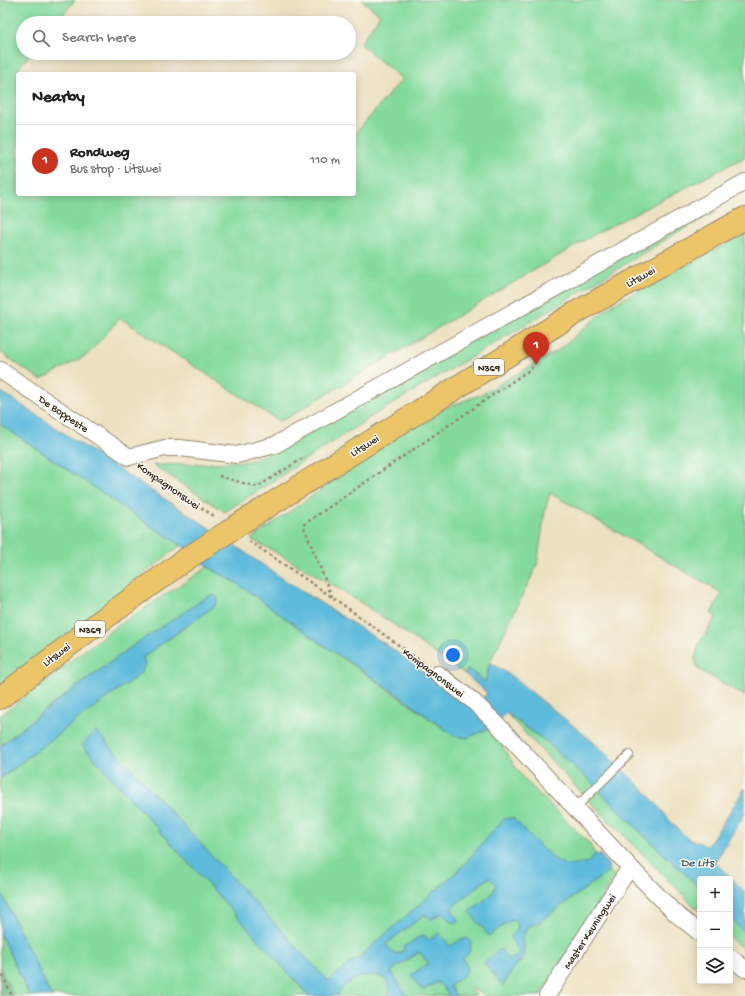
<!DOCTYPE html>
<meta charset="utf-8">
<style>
body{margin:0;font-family:"Gochi Hand",sans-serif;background:#f2f2f2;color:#222}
.controls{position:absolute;right:12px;bottom:12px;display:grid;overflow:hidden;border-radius:4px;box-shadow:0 2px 10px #0003}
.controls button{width:36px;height:36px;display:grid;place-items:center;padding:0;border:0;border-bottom:1px solid #e0e0e0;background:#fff;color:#222;font:20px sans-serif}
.you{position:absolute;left:453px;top:655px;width:14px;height:14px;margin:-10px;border:3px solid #fff;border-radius:50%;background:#1a73e8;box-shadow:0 0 0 6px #1a73e833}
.badge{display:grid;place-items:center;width:26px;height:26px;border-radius:50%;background:#c8321e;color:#fff;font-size:13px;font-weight:700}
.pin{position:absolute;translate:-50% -33px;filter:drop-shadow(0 1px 2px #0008)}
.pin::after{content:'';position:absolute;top:21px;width:14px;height:12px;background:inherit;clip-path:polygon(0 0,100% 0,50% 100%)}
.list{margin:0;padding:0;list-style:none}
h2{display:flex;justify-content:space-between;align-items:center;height:52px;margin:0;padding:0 16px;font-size:17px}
h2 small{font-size:13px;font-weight:400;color:#767676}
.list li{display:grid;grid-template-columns:26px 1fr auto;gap:12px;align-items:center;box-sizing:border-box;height:72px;padding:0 16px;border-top:1px solid #e0e0e0}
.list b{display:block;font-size:15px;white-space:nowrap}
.list p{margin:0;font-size:13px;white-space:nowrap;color:#767676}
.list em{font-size:13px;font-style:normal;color:#767676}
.icon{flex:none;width:22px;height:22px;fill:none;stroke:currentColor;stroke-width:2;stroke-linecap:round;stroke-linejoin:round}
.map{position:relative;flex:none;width:745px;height:996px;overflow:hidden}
.search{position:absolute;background:#fff;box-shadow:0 2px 10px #0003;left:16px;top:16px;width:340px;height:44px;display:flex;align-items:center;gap:10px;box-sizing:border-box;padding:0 14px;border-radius:22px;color:#767676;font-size:15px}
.panel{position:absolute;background:#fff;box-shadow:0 2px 10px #0003;left:16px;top:72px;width:340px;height:124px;border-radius:4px}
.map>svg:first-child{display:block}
.green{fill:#84da9d;stroke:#60825e}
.forest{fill:#6bba84;stroke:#537251}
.water{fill:#5ebbdc;stroke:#4c727d}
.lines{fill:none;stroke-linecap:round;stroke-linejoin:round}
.lane-casing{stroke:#948670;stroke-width:10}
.street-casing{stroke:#948670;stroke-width:18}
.primary-casing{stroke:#948670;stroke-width:24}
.path{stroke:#948670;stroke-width:2.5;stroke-dasharray:3 3;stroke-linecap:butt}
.lane{stroke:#fff;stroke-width:8}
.street{stroke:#fff;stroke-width:16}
.primary{stroke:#ecc569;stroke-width:22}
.primary-bridge-casing{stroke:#948670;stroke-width:24;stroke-linecap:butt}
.primary-bridge{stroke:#ecc569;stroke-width:22}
.labels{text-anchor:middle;stroke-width:3;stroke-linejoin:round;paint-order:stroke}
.shield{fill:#fdfcf7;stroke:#75695f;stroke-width:1}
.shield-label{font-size:10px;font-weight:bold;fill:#3b2a1e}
.street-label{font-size:11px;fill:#3b2a1e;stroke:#fdfcf7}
.water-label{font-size:12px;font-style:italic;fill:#475d60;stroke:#fdfcf7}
</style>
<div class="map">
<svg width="745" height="996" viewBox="0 0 745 996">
<rect width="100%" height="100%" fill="#fdfcf7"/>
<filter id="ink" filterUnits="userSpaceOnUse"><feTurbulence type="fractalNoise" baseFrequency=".025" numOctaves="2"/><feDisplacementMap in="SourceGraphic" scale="8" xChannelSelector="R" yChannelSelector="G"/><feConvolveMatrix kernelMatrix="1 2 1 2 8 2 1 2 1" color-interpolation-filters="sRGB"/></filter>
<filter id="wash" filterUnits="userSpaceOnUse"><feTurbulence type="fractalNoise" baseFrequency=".012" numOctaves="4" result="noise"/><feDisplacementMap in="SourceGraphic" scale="16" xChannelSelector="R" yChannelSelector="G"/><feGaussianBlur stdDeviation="0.9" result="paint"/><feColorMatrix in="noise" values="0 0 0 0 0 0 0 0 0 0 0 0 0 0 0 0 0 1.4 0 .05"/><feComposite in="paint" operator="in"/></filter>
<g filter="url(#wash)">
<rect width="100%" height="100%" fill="#ece1c1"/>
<g class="green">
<polygon points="0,0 75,0 56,23 23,23 23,53 31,53 18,69 24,74 18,74 18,194 296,194 300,197 302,194 354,194 354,135 402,79 360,44 380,15 362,0 745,0 745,157 595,234 285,419 279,421 120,318 87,355 41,380 0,352"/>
<polygon points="718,211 681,230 537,318 377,413 225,512 153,465 199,464 249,461 286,446 680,217"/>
<path d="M 745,233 L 745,696 L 698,669 L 695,659 L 699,644 L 716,617 L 711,613 L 722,593 L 550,493 L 545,511 L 537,565 L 490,662 L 485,683 L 468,669 L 465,674 C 443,660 422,644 400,629 C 353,596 302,566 251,539 L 427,415 L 484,393 L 557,351 L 613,304 Z"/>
<polygon points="0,424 151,526 181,545 0,686"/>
<polygon points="208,567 235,582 453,735 467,738 490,728 523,778 589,843 595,854 590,862 567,865 560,863 504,819 459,870 364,953 328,982 96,731 82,745 309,996 51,996 0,890 0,779 75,721 140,674 143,657 216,605 160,628 134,645 53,704 0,746 0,716 111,630"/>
<polygon points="506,713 544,740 589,780 636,828 700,888 700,912 597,809"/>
<path d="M 609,871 L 615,876 L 540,996 L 487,996 L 471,988 L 476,996 L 456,996 L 450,986 L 464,975 L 467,967 L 463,959 L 469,953 L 454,943 L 450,947 L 429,940 L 424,935 L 397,954 L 390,950 L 386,944 L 424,915 L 434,918 L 442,913 C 448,917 450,926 458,921 L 451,908 L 487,879 L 490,878 L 496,884 L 496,888 L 491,894 L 508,922 L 512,920 L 516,921 C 520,929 517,931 511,936 L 520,953 L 512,959 L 508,959 L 503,986 L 513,969 L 522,960 L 524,945 L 522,940 L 527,927 L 539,922 Z"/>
<polygon points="730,918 745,933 745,950 730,938"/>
<polygon points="0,934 30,996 14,996 0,968"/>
<polygon points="420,952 429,963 424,990 438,982 450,996 407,996 392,973 392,970"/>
<path d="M 368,975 C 383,977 393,978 389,996 L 337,996 C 342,982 355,979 368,975 Z"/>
</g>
<polygon class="forest" points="0,968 14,996 0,996"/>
<g class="water">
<polygon points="0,391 118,469 208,527 286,581 388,646 474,709 487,693 465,674 468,669 485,682 490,662 515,679 592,741 648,794 670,821 686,837 706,846 711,841 745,788 745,813 715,862 745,892 745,933 730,918 730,879 700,879 700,888 636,828 589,780 544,740 506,713 490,728 467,738 453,735 394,692 323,645 235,582 208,567 181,545 151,526 0,424"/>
<polygon points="212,595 217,597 218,600 216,605 143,657 145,665 140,674 75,721 0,779 0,746 53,704 134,645 207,597"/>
<path d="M 96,731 L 328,981 L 364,953 L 459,870 L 504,819 L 513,818 C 524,829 553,864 568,865 C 575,866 583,863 589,862 L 595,854 L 600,855 L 608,865 L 609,871 L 539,922 L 527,927 L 522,940 C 528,956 521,958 513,969 C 509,974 506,981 503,986 L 484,963 L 500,949 L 508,959 L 512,959 L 520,953 L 511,939 L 511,936 C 516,931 520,929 516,921 L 511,920 L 489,936 L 470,913 L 471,910 C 479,904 495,895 496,884 L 490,878 L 487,879 L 451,908 L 459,921 C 450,926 448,917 442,913 L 431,919 L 427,915 L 424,915 L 386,944 L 390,950 L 397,954 L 403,951 L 405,946 L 422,935 L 429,940 L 439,933 L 450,946 L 460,940 L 467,938 L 471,943 L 469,953 L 463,959 L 467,967 L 467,972 L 450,986 L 456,996 L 450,996 L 438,982 L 424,990 L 420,988 L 411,975 L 429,963 L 419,952 L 392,970 L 392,973 L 407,996 L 389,996 C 396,964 346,973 337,996 L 309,996 L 82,745 Z"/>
<polygon points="0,890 51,996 30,996 0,934"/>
</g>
</g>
<g filter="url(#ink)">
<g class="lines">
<defs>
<polyline id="lane" points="575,808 629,755"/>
<g id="street">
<polyline points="0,370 129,457 165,448 180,448 237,455 275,445 745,182"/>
<polyline points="438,674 473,701 496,723 630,867 675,913 700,933"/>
<polyline points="730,957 745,969"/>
<polyline points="547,996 630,867"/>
</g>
<g id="primary">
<polyline points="238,525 575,313 745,218"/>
<polyline points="0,698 102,620 182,562"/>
</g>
</defs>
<use href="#lane" class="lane-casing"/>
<use href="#street" class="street-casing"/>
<use href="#primary" class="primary-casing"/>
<g class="path">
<polyline points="147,470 215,517"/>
<polyline points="219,476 257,487 305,457"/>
<polyline points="249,541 332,597 425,664"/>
<polyline points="332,597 303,525 532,368 531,364"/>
<polyline points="0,970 12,996"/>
</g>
<use href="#lane" class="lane"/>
<use href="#street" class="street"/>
<use href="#primary" class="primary"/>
<defs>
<polyline id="primary-bridge" points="182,562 238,525"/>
</defs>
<use href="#primary-bridge" class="primary-bridge-casing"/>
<use href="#primary-bridge" class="primary-bridge"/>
</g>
</g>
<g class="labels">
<g class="shield">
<rect x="474" y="359" width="30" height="16" rx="3"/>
<rect x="75" y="621" width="30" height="16" rx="3"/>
</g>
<g class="shield-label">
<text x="489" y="371">N369</text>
<text x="90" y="633">N369</text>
</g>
<g class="street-label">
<text transform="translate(640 276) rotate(-29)" y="4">Litswei</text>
<text transform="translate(64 413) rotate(34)" y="4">De Boppeste</text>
<text transform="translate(364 445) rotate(-32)" y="4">Litswei</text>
<text transform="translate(169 485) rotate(35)" y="4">Kompagnonswei</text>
<text transform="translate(56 654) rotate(-37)" y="4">Litswei</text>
<text transform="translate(434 672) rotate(37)" y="4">Kompagnonswei</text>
<text transform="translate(589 931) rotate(-57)" y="4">Master Keuningwei</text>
</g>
<g class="water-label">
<text x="697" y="866">De Lits</text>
</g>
</g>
</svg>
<div class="controls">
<button>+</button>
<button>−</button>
<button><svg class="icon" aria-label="layers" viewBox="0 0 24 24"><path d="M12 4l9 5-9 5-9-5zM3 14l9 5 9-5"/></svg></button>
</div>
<div class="you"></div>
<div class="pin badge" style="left:536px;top:365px">1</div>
<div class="search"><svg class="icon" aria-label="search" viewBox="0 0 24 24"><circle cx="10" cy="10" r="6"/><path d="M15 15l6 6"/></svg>Search here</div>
<section class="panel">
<h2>Nearby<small></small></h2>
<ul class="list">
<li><span class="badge">1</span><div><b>Rondweg</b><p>Bus stop · Litswei</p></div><em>110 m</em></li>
</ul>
</section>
</div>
